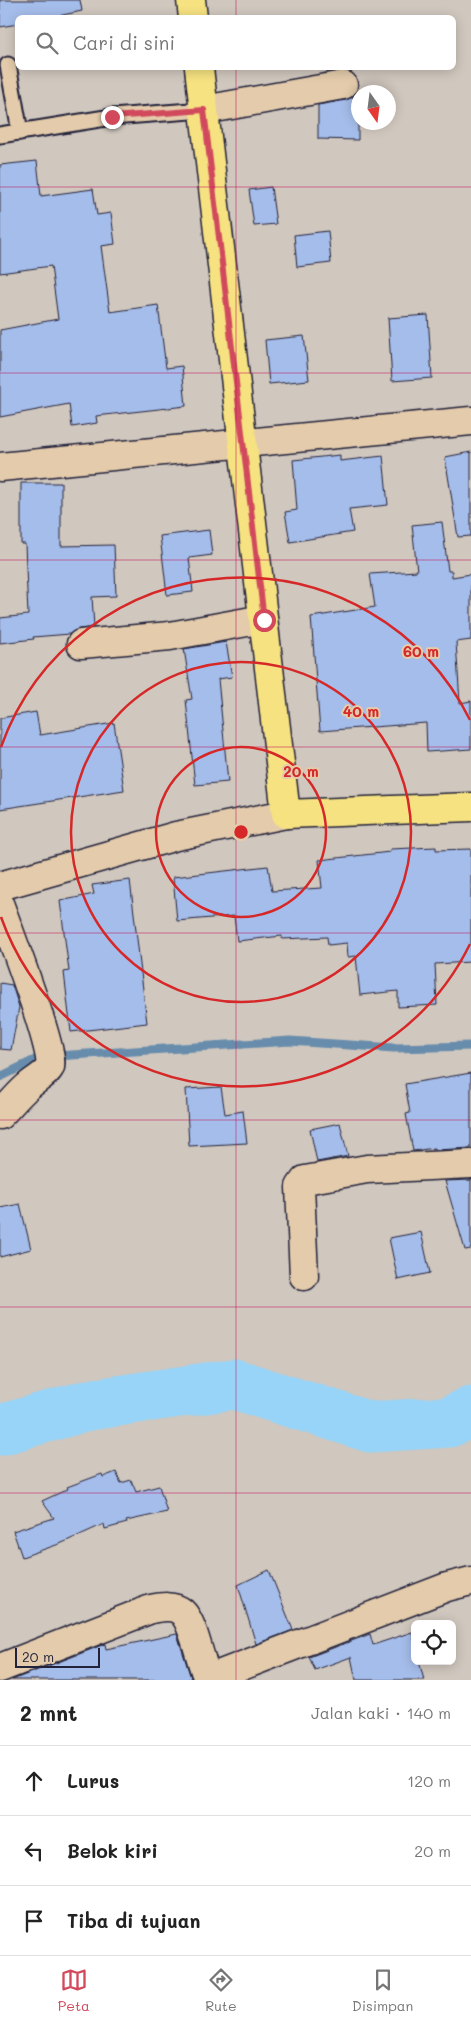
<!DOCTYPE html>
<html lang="id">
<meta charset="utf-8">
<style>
body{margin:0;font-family:Mali,sans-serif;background:#f6f6f6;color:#222}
.controls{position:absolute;right:15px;bottom:15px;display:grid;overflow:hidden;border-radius:8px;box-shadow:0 2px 12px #0003}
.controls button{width:45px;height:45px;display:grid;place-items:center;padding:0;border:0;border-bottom:1px solid #e0e0e0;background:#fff;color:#222;font:25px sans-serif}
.compass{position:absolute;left:351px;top:85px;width:45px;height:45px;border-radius:50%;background:#fff;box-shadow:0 2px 12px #0003;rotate:166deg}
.scale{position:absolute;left:15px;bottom:12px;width:85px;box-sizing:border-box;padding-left:5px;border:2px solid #22223b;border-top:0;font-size:14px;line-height:18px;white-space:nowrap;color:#22223b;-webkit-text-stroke:4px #e3cbab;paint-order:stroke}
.stop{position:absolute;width:15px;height:15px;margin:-11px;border:4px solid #d1495b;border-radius:50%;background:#fff}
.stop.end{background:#d1495b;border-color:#fff;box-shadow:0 1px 5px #0008}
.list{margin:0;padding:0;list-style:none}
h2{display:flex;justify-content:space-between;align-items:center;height:65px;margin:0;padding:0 20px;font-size:21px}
h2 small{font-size:16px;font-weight:400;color:#767676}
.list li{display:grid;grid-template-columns:32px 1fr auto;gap:15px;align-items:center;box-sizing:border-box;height:70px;padding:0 20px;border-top:1px solid #e0e0e0}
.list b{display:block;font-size:19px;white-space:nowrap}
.list em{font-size:16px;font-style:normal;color:#767676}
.icon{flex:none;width:28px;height:28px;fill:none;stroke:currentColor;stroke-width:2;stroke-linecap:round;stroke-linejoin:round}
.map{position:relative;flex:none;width:471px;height:1680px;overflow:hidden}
.search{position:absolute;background:#fff;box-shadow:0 2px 12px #0003;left:15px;right:15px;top:15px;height:55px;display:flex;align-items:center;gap:12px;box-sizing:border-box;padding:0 18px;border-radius:8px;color:#767676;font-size:19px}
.sheet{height:275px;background:#fff}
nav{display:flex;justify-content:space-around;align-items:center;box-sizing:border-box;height:70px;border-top:1px solid #e0e0e0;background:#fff;font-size:14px;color:#767676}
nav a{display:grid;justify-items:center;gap:2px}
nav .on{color:#d1495b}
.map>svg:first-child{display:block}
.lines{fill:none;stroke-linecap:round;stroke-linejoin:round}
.stream{stroke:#688dac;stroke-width:9}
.river{stroke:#97d4f8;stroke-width:51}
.building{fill:#a5bdea;stroke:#22223b}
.lane-casing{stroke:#22223b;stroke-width:19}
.street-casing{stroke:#22223b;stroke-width:31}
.secondary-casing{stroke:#22223b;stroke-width:31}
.primary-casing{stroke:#22223b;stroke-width:31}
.lane{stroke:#e3cbab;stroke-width:15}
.street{stroke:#e3cbab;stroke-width:28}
.secondary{stroke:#e3cbab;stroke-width:28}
.primary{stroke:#f6e281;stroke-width:28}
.route{stroke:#d1495b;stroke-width:6}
.grid{fill:none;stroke:#c2185b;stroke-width:1;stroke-opacity:0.55}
.ring{fill:none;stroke:#d62828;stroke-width:2.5}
.centre{fill:#d62828;stroke:#e3cbab;stroke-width:2.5}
.ring-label{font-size:15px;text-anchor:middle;font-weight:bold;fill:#d62828;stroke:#e3cbab;stroke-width:4;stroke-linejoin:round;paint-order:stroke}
</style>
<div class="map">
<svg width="471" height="1680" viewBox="0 0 471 1680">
<rect width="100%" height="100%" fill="#d0c7be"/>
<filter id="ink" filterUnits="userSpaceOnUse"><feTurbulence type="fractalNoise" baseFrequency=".02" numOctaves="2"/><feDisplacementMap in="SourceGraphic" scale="10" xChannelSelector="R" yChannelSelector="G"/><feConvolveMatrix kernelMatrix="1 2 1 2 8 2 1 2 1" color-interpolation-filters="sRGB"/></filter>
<g filter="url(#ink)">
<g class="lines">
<polyline class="stream" points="0,1077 41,1057 290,1041 394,1048 471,1046"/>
<polyline class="river" points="0,1430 89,1405 234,1384 370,1427 449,1422 471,1412"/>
</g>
<g class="building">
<polygon points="0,0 80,0 82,11 48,18 18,18 18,24 0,27"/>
<polygon points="356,93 358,93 358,140 318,139 318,105 346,100 353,97"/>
<polygon points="37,161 41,196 93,189 97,215 111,213 115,244 101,246 110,312 158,305 166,368 182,366 186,406 96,416 97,423 72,427 69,404 0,417 0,330 58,319 51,266 0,273 0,165"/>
<polygon points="271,187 276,224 254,226 249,190"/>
<polygon points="328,231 331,263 297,267 294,235"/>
<polygon points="428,315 432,378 392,381 388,318"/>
<polygon points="304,336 309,380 269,384 265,340"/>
<polygon points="471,452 471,536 458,537 445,457"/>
<polygon points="340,455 340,461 383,456 388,505 349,509 353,532 290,542 285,512 297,510 293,460"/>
<polygon points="21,483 61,483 61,546 114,545 116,596 92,597 94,627 79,629 70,634 33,637 34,639 0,643 0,618 28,615 25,544 21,544"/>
<polygon points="442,522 448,571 452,571 452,577 471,574 471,640 456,642 460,703 471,701 471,749 427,752 426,723 320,731 311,617 375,607 370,574 417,571 412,525"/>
<polygon points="209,530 212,555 189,558 193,592 167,595 160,536"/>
<polygon points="226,642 232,677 218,679 228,782 195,785 186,700 192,699 184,649"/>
<polygon points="36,712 40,735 114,723 124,790 0,809 0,718"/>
<polygon points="436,847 436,850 471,849 471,962 435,964 437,1005 398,1007 398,991 360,995 356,956 348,957 347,943 328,945 327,937 282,939 282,936 237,941 234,916 177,921 173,877 268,866 272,891 322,888 319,860 390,852 390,849"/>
<polygon points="130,880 147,1023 71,1032 64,972 69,971 60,901 94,894 92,885"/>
<polygon points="0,983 12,985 19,1007 11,1050 0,1049"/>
<polygon points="471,1073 471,1148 436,1150 435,1148 413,1151 406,1114 410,1113 405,1084"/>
<polygon points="221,1087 225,1114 243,1111 247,1143 189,1146 186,1089"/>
<polygon points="340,1123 348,1156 317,1162 310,1129"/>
<polygon points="471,1180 471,1249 465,1250 445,1181"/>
<polygon points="20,1204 31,1249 0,1257 0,1208"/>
<polygon points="421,1232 430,1273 398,1280 389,1238"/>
<polygon points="116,1472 121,1483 131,1480 136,1492 159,1486 167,1512 126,1521 127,1523 105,1529 104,1524 62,1543 22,1557 13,1531 54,1518 42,1501 68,1489 67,1487 102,1474 103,1477"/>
<polygon points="269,1570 293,1630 256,1644 238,1585"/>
<polygon points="412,1632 415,1644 415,1661 419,1661 424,1680 356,1680 351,1657 315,1670 309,1657 370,1634 373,1645"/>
<polygon points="177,1634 191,1678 187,1680 12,1680 105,1644 106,1649"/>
</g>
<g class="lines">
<defs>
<g id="lane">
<polyline points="8,65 20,132"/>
<polyline points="0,135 112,117 204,110"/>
</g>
<g id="street">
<polyline points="204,110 343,85"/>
<polyline points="0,467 471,421"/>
<polyline points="81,644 170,636 263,619"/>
<path d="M 0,906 C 8,928 56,1054 50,1067 C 46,1075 33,1081 27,1087 C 17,1096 9,1106 0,1115"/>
<polyline points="304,1276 300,1187 305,1180 367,1169 471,1164"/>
<path d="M 0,1668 L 151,1609 C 161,1607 174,1605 182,1612 C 194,1623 200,1662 208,1679 L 447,1587 L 471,1581"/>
</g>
<polyline id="secondary" points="0,886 176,836 286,814"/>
<g id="primary">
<polyline points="191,0 193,18"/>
<polyline points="199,68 286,814 471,807"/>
</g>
</defs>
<use href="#lane" class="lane-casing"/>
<use href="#street" class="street-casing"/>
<use href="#secondary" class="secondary-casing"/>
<use href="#primary" class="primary-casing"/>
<use href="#lane" class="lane"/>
<use href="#street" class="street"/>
<use href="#secondary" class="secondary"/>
<use href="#primary" class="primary"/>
</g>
</g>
<g class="lines" filter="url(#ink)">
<polyline class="route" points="112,117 204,110 264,620"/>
</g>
<path class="grid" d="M 236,0 L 236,18M 236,68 L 236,1680M 0,187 L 471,187M 0,373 L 471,373M 0,560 L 471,560M 0,747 L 471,747M 0,933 L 471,933M 0,1120 L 471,1120M 0,1307 L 471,1307M 0,1493 L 471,1493"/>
<g class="ring">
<circle cx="241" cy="832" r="85"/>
<circle cx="241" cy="832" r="170"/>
<path d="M470 944A255 255 0 0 1 1 917M1 747A255 255 0 0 1 470 720"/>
</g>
<circle cx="241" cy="832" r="8" class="centre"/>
<g class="ring-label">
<text x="421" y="657">60 m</text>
<text x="361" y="717">40 m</text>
<text x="301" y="777">20 m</text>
</g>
</svg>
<div class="controls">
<button><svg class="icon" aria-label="locate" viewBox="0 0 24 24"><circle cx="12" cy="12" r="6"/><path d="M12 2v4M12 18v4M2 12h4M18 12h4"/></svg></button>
</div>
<svg class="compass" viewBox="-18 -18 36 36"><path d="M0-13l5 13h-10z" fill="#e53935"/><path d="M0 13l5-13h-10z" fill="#767676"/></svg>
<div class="scale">20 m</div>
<div class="stop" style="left:264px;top:620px"></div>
<div class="stop end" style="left:112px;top:117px"></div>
<div class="search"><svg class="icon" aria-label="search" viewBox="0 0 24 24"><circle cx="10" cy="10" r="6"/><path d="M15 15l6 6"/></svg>Cari di sini</div>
</div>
<section class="sheet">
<h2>2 mnt<small>Jalan kaki · 140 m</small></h2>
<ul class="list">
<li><svg class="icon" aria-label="ahead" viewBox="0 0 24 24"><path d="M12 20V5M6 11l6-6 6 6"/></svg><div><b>Lurus</b></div><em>120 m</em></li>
<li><svg class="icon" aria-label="left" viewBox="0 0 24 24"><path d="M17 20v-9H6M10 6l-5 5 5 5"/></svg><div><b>Belok kiri</b></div><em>20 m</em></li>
<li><svg class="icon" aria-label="arrive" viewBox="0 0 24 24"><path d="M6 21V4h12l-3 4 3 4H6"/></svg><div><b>Tiba di tujuan</b></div></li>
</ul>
</section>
<nav>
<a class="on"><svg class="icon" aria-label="map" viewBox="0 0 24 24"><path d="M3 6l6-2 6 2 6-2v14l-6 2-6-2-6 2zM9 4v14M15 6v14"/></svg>Peta</a>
<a><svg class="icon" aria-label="directions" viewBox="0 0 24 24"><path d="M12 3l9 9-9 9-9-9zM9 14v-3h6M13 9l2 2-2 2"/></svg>Rute</a>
<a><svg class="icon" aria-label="saved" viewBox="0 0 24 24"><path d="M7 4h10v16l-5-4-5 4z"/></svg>Disimpan</a>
</nav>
